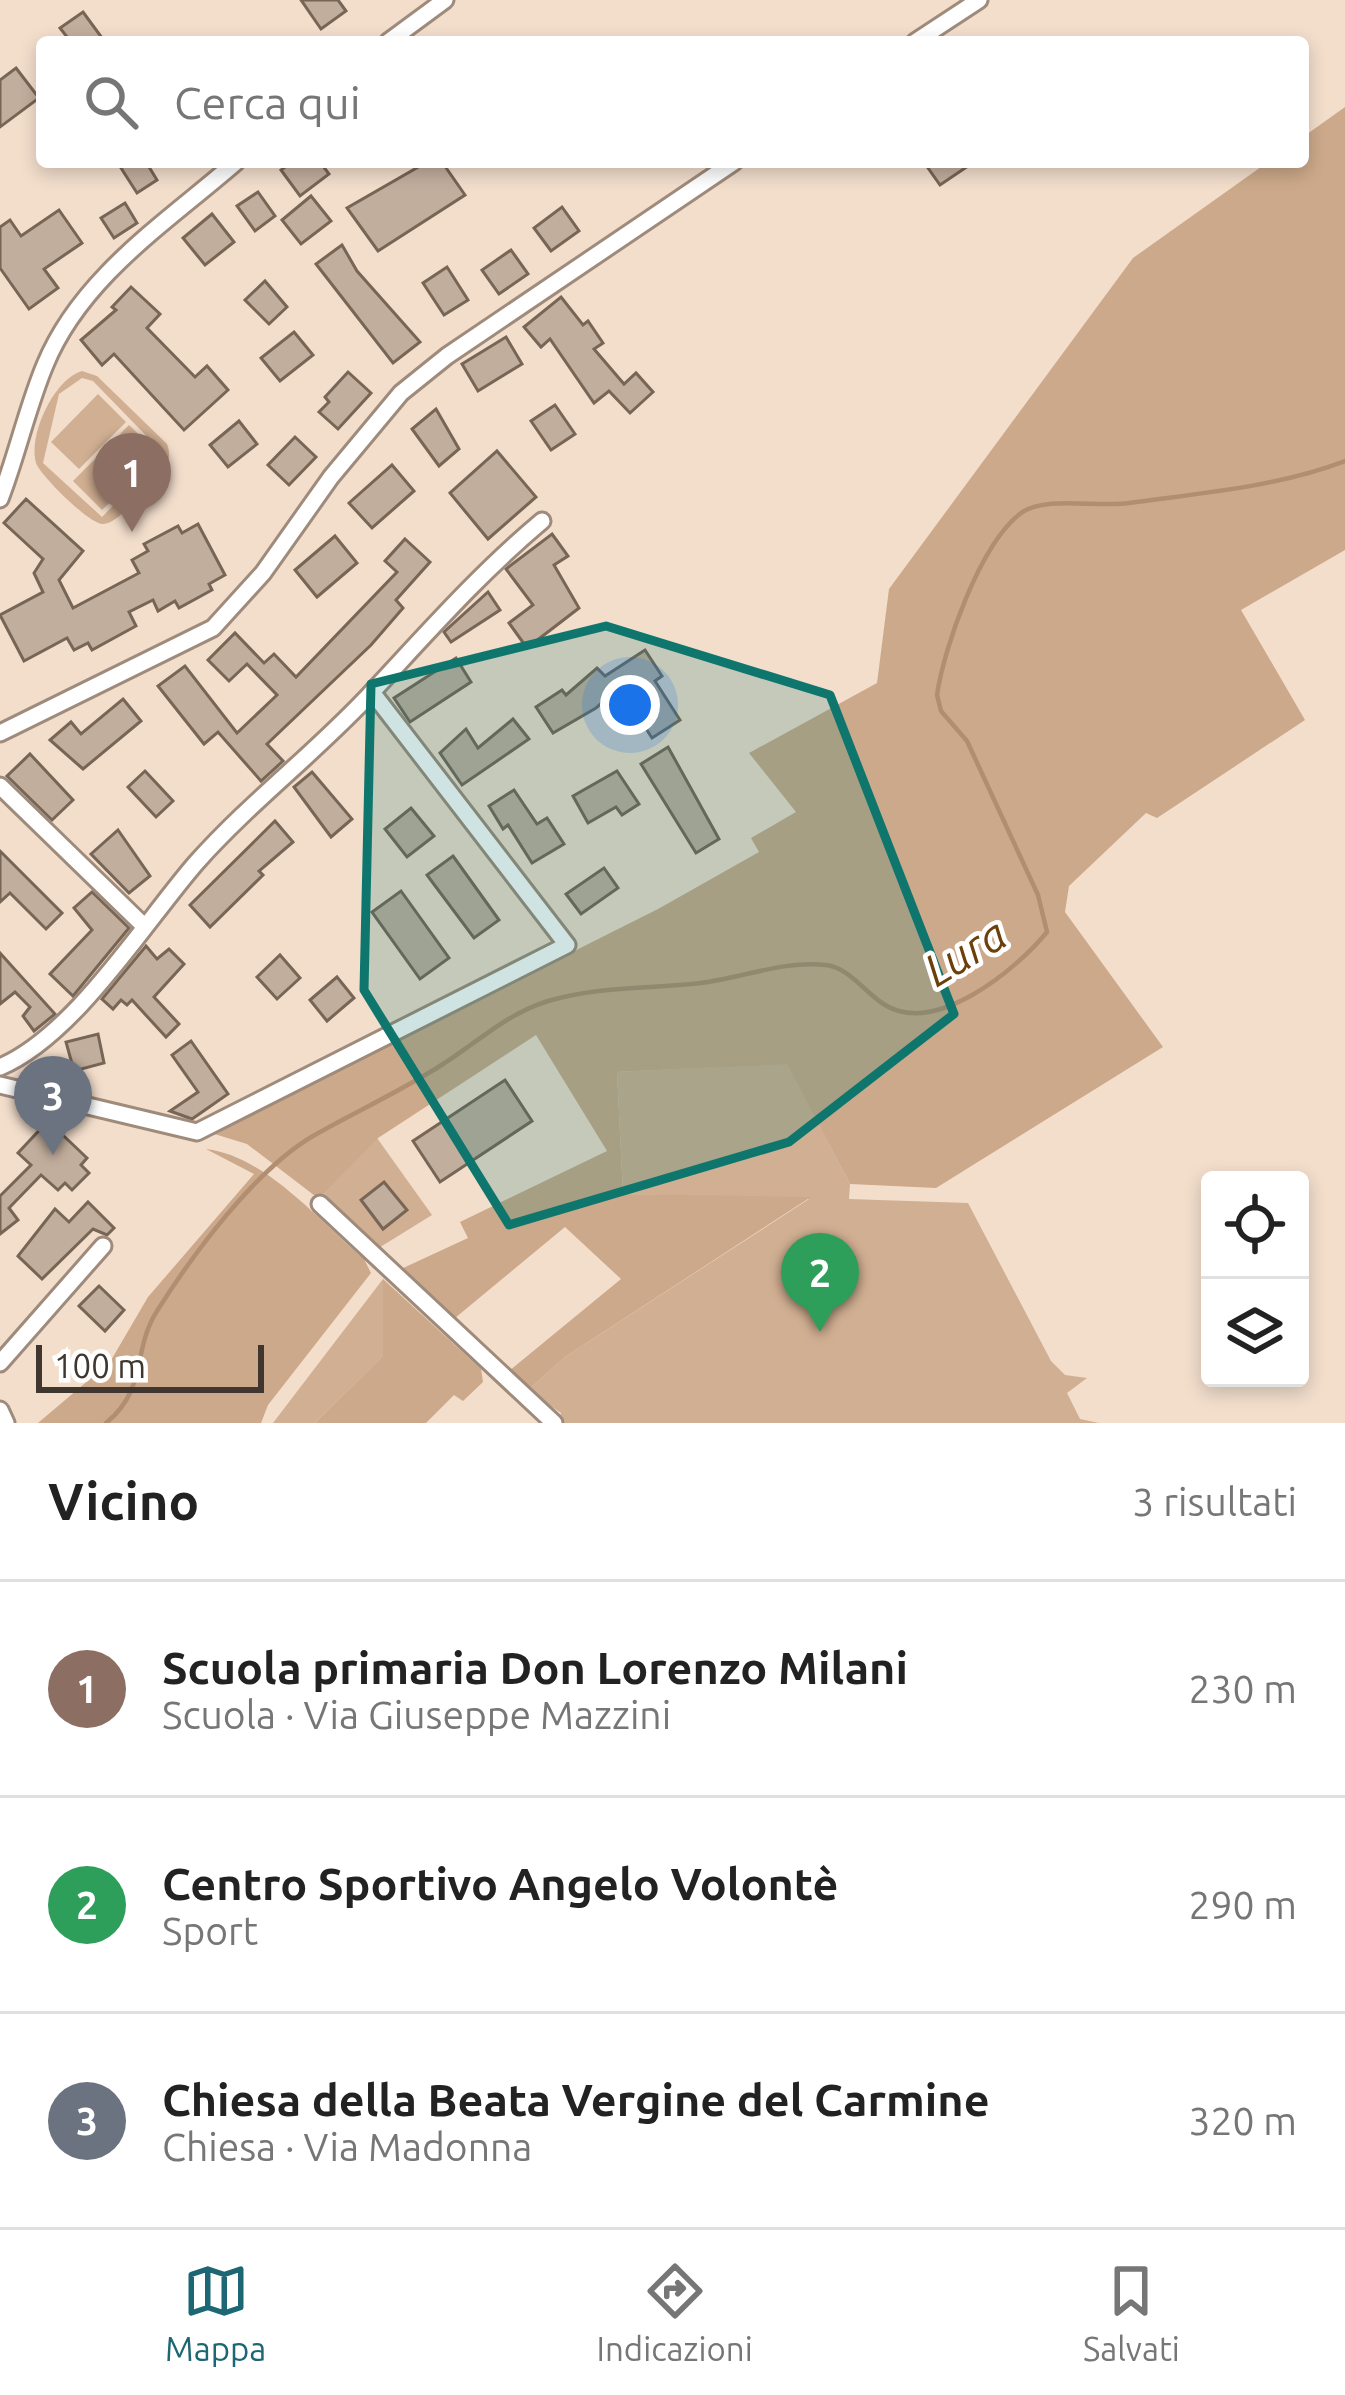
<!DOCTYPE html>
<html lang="it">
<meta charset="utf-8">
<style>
body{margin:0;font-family:Ubuntu,sans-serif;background:#f2f2f2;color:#222}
.controls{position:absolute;right:36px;bottom:36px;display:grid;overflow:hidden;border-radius:12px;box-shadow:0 6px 18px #0003}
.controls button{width:108px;height:108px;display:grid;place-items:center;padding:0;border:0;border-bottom:3px solid #e0e0e0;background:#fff;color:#222;font:60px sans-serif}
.scale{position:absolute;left:36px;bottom:30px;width:228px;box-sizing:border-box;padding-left:12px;border:6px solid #3e362f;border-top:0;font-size:33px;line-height:42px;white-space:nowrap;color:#3e362f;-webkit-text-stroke:9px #fff;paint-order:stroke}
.you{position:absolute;left:630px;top:705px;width:42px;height:42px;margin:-30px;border:9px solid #fff;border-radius:50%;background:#1a73e8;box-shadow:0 0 0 18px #1a73e833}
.badge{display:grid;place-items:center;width:78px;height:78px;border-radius:50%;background:#1d6673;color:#fff;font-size:39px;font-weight:700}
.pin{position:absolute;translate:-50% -99px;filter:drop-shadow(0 3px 6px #0008)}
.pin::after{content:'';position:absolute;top:63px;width:42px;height:36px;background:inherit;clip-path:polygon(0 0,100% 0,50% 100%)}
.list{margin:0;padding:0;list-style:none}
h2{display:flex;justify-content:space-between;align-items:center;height:156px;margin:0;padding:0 48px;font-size:51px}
h2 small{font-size:39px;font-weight:400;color:#767676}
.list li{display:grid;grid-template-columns:78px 1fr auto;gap:36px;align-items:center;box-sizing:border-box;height:216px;padding:0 48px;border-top:3px solid #e0e0e0}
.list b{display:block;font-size:45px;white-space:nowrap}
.list p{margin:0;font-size:39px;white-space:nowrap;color:#767676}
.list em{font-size:39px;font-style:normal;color:#767676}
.icon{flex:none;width:66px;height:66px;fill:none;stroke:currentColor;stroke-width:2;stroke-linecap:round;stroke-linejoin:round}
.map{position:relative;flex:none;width:1345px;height:1423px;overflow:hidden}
.search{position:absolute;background:#fff;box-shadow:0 6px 18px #0003;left:36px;right:36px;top:36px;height:132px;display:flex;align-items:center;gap:30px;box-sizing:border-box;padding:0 42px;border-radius:12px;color:#767676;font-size:45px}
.sheet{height:804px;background:#fff}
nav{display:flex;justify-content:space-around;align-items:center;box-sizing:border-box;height:168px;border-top:3px solid #e0e0e0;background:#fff;font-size:33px;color:#767676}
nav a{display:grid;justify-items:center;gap:6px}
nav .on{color:#1d6673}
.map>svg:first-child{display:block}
.green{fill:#d1af92;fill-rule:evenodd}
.forest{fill:#cca98a}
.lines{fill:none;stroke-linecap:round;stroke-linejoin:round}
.stream{stroke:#b18e71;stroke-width:4.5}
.building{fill:#c2ae9d;stroke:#776556;stroke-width:3}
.minor-casing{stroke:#9f8b7b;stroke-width:21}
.minor{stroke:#fff;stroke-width:15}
.marked{fill:#0f766e;fill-opacity:0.2;stroke:#0f766e;stroke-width:9;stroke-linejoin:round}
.labels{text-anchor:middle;stroke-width:9;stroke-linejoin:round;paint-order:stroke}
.water-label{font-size:45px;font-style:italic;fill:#6d3f0b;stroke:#fff}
</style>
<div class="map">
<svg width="1345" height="1423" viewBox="0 0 1345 1423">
<rect width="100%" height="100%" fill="#f3decc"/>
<g class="green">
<path d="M 82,371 L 97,376 L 167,444 C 175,464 158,475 145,489 C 134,499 119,523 103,524 C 90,525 40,475 36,463 C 28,435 54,379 82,371 ZM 82,378 L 93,381 L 164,454 L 102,517 L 43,463 L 59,394 Z"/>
<polygon points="98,394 126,422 79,469 51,442"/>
<polygon points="129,425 159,454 102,510 73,481"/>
<polygon points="787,1063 850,1184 849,1199 968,1203 1051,1361 1065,1375 1087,1378 1067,1393 1080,1419 1099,1423 560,1423 561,1413 528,1390 565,1357 809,1199 623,1194 617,1072"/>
<polygon points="377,1138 432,1215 377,1249 319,1199"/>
<polygon points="383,1279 383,1356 315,1423 273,1423"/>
</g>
<g class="forest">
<polygon points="1345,107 1345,550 1241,610 1305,720 1157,818 1146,813 1069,886 1065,912 1163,1047 936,1188 850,1184 787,1064 617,1072 623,1194 811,1197 565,1357 528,1390 509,1371 621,1279 565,1227 455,1318 401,1269 468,1238 460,1222 607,1151 536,1035 378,1138 319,1199 247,1144 211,1133 658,909 759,852 751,838 796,812 749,753 877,683 889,589 1133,258 1268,162 1303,162 1303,137"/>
<path d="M 206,1149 C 266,1156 319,1221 364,1259 L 371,1273 L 268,1405 L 261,1423 L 38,1423 L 110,1362 L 148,1297 L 254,1174 Z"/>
<polygon points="383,1279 481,1369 483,1382 463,1401 454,1395 426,1423 315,1423 383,1356"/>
</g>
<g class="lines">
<path class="stream" d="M 106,1423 C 148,1389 132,1350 157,1311 C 193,1254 255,1170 313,1136 C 355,1112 399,1092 440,1066 C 477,1043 504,1015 548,1001 C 599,986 648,989 701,983 C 742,978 784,960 826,965 C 850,968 865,993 885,1005 C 936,1036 1017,969 1047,932 L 1038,895 L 967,741 L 941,711 L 937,695 C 944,647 980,544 1021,513 C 1046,495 1098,508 1129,503 C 1201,493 1277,487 1345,461"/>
</g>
<g class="building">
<polygon points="301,0 338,0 346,11 321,29"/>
<polygon points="83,12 105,42 71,42 60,28"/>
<polygon points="16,68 39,98 0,127 0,80"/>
<polygon points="131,162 146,162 157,180 137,193 121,168"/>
<polygon points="292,162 320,162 329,174 300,196 281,170"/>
<polygon points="427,162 442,162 465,195 378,251 347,208"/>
<polygon points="937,162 974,162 940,185 928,168"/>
<polygon points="258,192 275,216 255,231 237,206"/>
<polygon points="311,196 331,221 301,244 282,220"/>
<polygon points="125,203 137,223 114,238 101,218"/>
<polygon points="562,207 579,231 551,251 534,228"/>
<polygon points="59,210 82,243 44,269 58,288 29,309 0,268 0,227 10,220 21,236"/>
<polygon points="212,214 234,242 205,265 183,238"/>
<polygon points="342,245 357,271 420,342 393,363 316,264"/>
<polygon points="511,250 528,274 499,294 482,270"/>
<polygon points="447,267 468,300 444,315 423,283"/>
<polygon points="265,281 287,307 269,324 245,300"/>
<polygon points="131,287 160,314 147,328 195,377 207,366 228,390 184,430 114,354 102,365 81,340 116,310 112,307"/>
<polygon points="561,297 583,325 588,321 603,343 594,349 624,384 636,373 653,392 630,413 609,391 594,403 550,339 541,347 524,327"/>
<polygon points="294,332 313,355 280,381 261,358"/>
<polygon points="506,337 522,364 478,391 462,364"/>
<polygon points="348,372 371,393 338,429 319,412 329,402 325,397"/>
<polygon points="555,405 575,434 551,450 531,421"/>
<polygon points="436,409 459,449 439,466 412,429"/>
<polygon points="239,421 257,444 228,467 210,445"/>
<polygon points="295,437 316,457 289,485 268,465"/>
<polygon points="497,451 536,497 488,539 450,493"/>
<polygon points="392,465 414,491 372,528 349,503"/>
<polygon points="26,499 83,551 59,580 73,608 139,573 132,560 148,551 144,544 178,526 182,533 198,524 225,575 209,584 212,590 179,608 175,601 158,611 153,600 129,612 136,626 92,650 88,643 74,650 67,638 24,661 0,615 43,592 34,573 43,559 4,523"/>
<polygon points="552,534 568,556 554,565 579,608 527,648 509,623 533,605 506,569"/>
<polygon points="335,536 357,563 317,597 295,570"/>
<polygon points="405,539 430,562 396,600 403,608 371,645 267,744 283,761 261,781 218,732 204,744 158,686 185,666 237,733 277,695 247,664 229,681 208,660 235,633 264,663 274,654 296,677 397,572 385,561"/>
<polygon points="488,592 500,610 451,642 444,632"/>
<polygon points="645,650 662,676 655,681 680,720 652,738 638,716 649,709 629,679 596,708 553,733 536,707 562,690 566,695 597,668 605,676"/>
<polygon points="456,658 471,682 410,722 394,698"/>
<polygon points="123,699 141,721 83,769 50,740 71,722 81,734"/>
<polygon points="513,719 529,739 462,785 440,753 466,729 478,748"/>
<polygon points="668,747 719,839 696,853 641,764"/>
<polygon points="30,754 73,800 52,820 7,776"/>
<polygon points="145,771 173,801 156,817 128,787"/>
<polygon points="617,771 639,804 622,815 616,807 588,823 573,796"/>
<polygon points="312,772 352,819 331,837 294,787"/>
<polygon points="514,790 537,824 547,818 564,844 532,863 508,825 503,829 489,806"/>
<polygon points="411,808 434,836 407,857 385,829"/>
<polygon points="275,821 293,842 259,871 263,875 210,927 190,905"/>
<polygon points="118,830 150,876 129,893 91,854"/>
<polygon points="0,851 62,913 46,929 10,893 0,902"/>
<polygon points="453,856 499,920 474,938 427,875"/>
<polygon points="604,868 618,888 581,914 566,894"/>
<polygon points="401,891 449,958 420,979 372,912"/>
<polygon points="92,892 129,928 73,996 50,974 92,930 74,908"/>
<polygon points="146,946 157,959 169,949 184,964 154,997 179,1024 166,1037 132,1000 127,1005 121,1000 113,1009 102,999"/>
<polygon points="0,953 55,1014 34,1031 23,1016 30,1007 15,992 0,1004"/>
<polygon points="280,955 300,978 277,999 257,977"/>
<polygon points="337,977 354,998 327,1021 310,1000"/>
<polygon points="98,1034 104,1063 74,1071 66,1042"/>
<polygon points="191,1041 228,1094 192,1119 170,1111 198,1092 172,1055"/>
<polygon points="505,1080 532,1121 440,1182 413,1141"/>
<polygon points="48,1121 87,1158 81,1165 89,1173 72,1190 65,1183 58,1190 41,1175 9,1208 18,1220 0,1234 0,1196 31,1165 18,1153"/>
<polygon points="384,1182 407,1210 383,1229 361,1200"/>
<polygon points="88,1202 114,1228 107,1235 93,1229 42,1279 18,1256 55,1209 69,1222"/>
<polygon points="99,1286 124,1310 105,1331 79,1306"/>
</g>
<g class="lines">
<defs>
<g id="minor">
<polyline points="388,42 445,0"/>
<polyline points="915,42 979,0"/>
<path d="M 0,499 C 17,455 27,408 45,365 C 81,277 167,222 236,162"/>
<polyline points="0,733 213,628 263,573 331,477 401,393 447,356 734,162"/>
<polyline points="0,786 144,926"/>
<path d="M 0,1067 C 74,1036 144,923 196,863 C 251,801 318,751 374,690 C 429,631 480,573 542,521"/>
<polyline points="0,1085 197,1132 567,945 372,692"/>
<polyline points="320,1204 554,1423"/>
<polyline points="0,1363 103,1246"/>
<polyline points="0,1410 6,1423"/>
</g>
</defs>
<use href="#minor" class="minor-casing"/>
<use href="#minor" class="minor"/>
</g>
<path class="marked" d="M 606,626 L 830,695 L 954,1014 L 789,1142 L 509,1225 L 364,990 L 371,684 Z"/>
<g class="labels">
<g class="water-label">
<text transform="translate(965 952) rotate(-31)" y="16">Lura</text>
</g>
</g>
</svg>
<div class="controls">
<button><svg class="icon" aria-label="locate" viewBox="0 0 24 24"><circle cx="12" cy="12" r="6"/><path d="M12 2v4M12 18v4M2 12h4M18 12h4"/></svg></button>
<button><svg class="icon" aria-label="layers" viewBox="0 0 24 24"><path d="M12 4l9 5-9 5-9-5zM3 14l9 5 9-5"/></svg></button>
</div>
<div class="scale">100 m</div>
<div class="you"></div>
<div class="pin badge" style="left:132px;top:532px;background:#8d6e63">1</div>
<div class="pin badge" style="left:820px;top:1332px;background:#2e9e5b">2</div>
<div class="pin badge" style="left:53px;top:1155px;background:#6b7280">3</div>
<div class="search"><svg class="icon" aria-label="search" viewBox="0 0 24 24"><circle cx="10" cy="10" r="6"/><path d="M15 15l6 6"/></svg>Cerca qui</div>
</div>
<section class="sheet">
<h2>Vicino<small>3 risultati</small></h2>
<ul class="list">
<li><span class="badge" style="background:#8d6e63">1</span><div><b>Scuola primaria Don Lorenzo Milani</b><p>Scuola · Via Giuseppe Mazzini</p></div><em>230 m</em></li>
<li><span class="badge" style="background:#2e9e5b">2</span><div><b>Centro Sportivo Angelo Volontè</b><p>Sport</p></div><em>290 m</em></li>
<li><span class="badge" style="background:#6b7280">3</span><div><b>Chiesa della Beata Vergine del Carmine</b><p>Chiesa · Via Madonna</p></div><em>320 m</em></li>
</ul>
</section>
<nav>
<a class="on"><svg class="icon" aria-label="map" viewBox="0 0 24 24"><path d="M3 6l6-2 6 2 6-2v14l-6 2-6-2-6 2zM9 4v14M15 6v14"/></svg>Mappa</a>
<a><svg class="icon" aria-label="directions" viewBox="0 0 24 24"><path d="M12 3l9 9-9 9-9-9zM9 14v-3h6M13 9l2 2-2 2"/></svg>Indicazioni</a>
<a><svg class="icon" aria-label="saved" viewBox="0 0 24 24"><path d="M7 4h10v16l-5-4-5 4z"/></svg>Salvati</a>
</nav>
